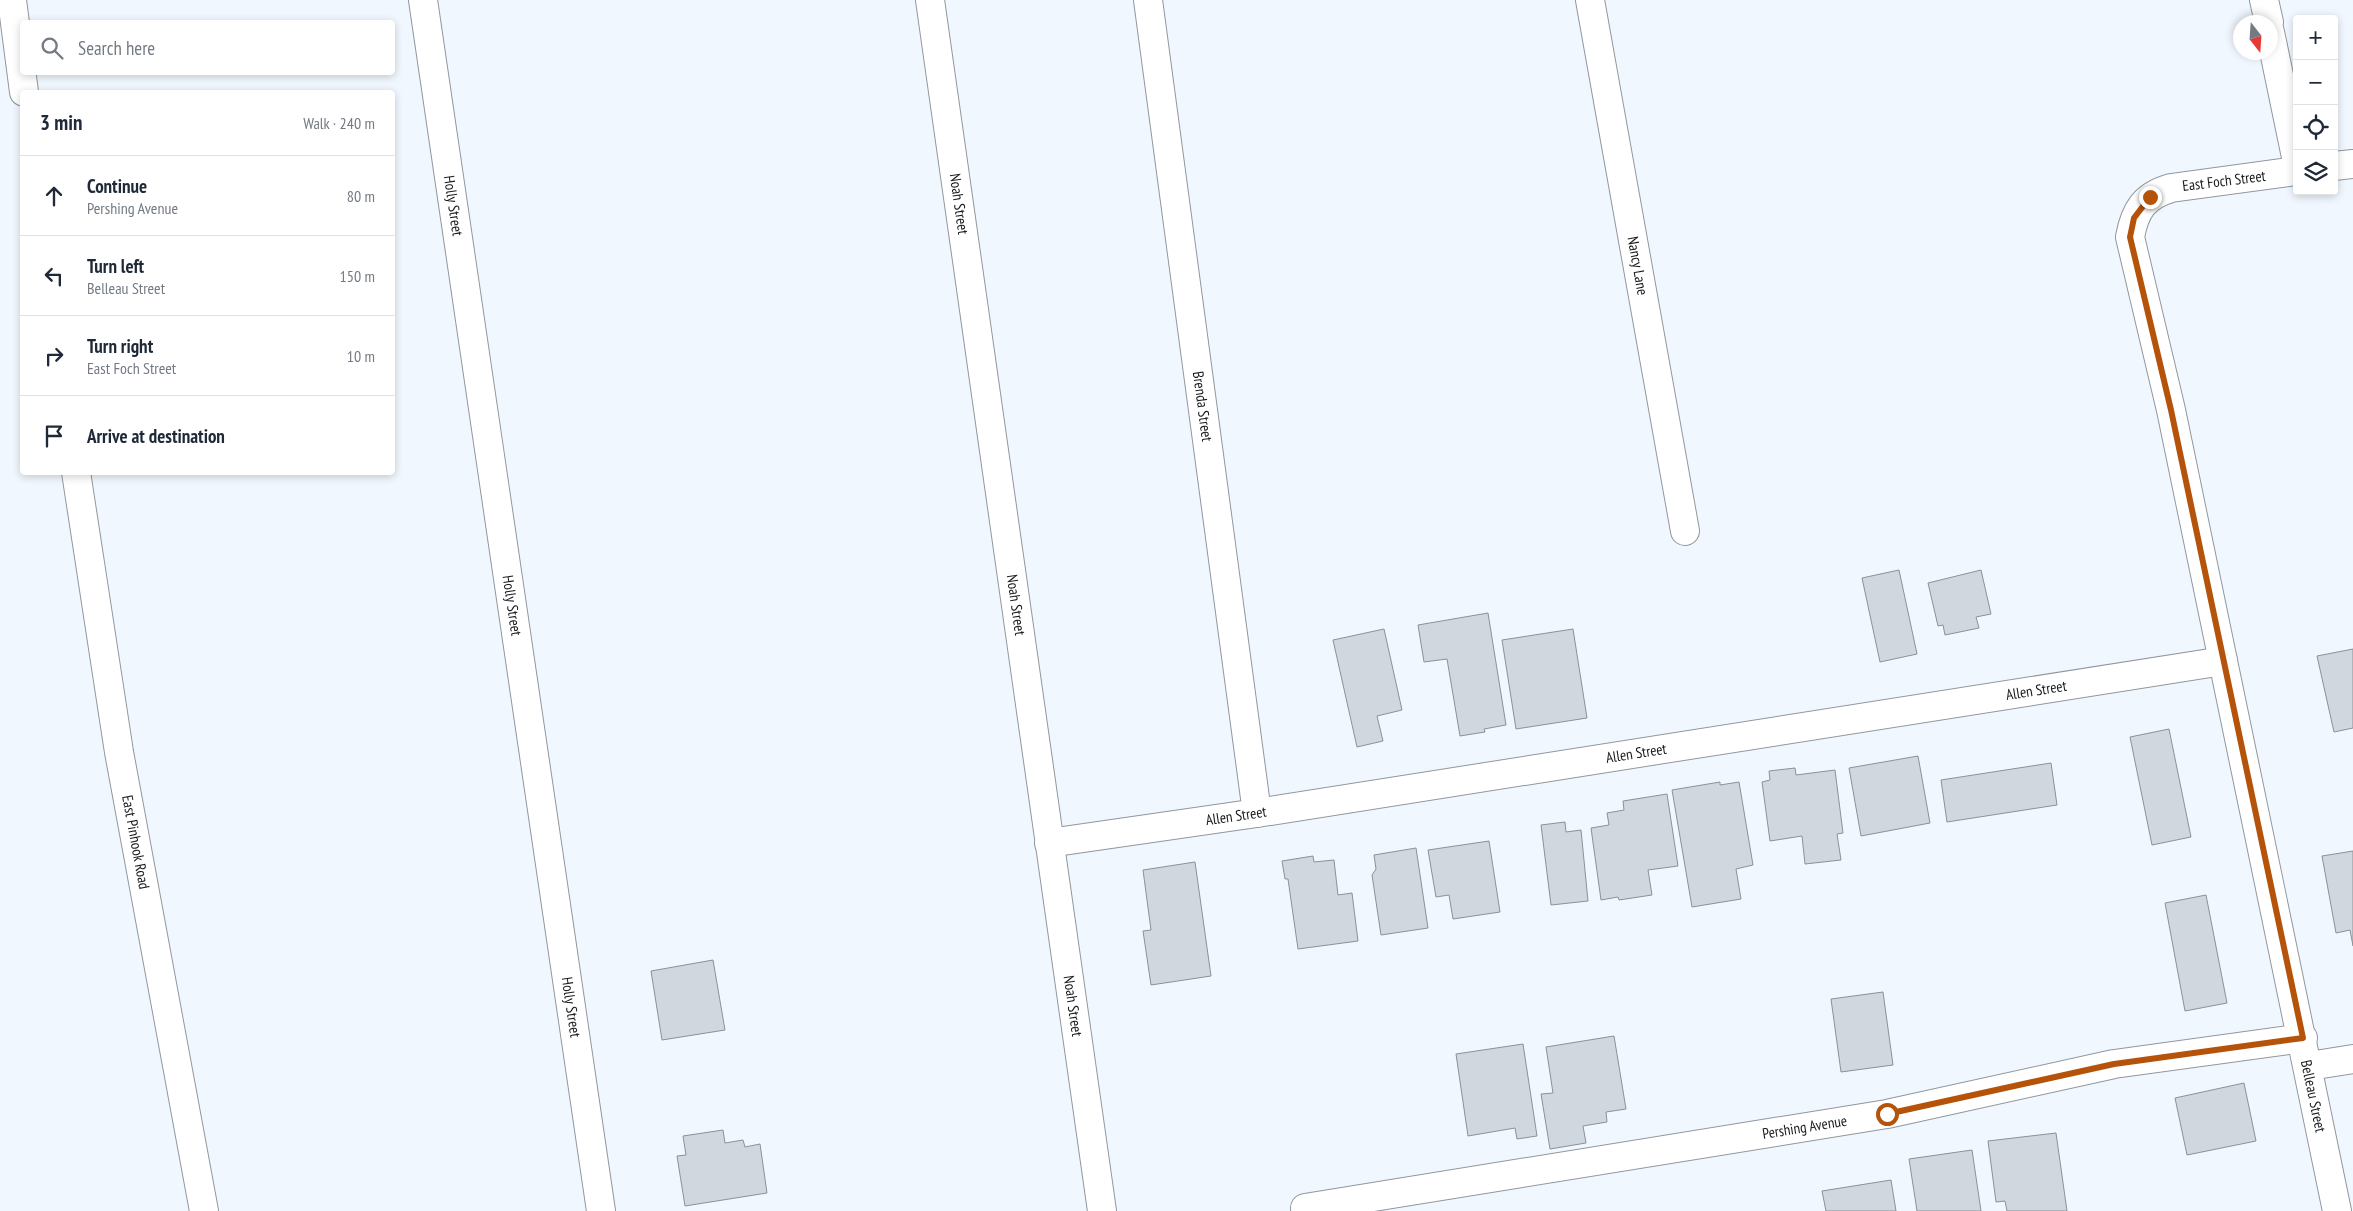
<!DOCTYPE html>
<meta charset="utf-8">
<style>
body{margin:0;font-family:"PT Sans Narrow",sans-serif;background:#f2f2f3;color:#1f2937}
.controls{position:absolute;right:15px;top:15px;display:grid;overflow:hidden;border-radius:5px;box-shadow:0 2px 8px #0003}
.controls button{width:45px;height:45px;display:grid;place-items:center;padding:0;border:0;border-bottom:1px solid #e0e1e3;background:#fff;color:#1f2937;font:25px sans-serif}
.compass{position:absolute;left:2233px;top:15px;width:45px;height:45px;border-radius:50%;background:#fff;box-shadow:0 2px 8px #0003;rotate:163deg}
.stop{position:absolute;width:15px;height:15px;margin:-11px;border:4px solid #b45309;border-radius:50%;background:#fff}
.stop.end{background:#b45309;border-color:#fff;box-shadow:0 1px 5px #0008}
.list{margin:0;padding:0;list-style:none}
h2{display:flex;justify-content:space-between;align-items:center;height:65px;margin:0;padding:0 20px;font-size:21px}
h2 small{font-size:16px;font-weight:400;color:#747a83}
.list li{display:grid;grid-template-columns:32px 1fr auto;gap:15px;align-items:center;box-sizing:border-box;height:80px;padding:0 20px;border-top:1px solid #e0e1e3}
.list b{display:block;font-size:19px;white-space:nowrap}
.list p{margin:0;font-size:16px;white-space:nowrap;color:#747a83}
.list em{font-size:16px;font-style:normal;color:#747a83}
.icon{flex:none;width:28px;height:28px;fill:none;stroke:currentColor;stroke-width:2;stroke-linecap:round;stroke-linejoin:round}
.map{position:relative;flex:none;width:2353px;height:1211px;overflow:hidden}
.search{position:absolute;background:#fff;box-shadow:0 2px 8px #0003;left:20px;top:20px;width:375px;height:55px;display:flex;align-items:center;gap:12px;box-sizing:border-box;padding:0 18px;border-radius:5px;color:#747a83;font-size:19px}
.panel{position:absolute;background:#fff;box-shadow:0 2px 8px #0003;left:20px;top:90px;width:375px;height:385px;border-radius:5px}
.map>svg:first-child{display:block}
.building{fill:#d1d7de;stroke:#8b9197}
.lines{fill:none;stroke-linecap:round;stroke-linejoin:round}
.minor-casing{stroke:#91979d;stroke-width:30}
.secondary-casing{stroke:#91979d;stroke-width:30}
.minor{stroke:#fff;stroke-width:28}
.secondary{stroke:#fff;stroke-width:28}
.route{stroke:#b45309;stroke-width:6}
.labels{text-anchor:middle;stroke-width:4;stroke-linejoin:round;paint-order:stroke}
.street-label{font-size:15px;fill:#17191c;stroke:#fff}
</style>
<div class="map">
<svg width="2353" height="1211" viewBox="0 0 2353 1211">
<rect width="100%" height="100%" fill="#f1f7fe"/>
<g class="building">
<polygon points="1899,570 1917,654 1880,662 1862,578"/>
<polygon points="1981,570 1991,614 1976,617 1979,628 1945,635 1943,625 1938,626 1928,583"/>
<polygon points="1488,613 1506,725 1484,729 1485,732 1460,736 1447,659 1424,662 1418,625"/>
<polygon points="1384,629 1402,710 1377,716 1383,741 1357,747 1333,640"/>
<polygon points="1573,629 1587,718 1516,729 1502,640"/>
<polygon points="2353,649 2353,728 2334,732 2317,656"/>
<polygon points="2169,729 2191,837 2152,845 2130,737"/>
<polygon points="1918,756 1930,823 1861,836 1849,768"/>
<polygon points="2051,763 2057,805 1947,822 1941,780"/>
<polygon points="1795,768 1796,775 1835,770 1843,833 1837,834 1841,860 1805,864 1802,836 1770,841 1762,782 1770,780 1769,771"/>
<polygon points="1720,782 1720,785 1739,782 1753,865 1736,869 1741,899 1692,907 1672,790"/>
<polygon points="1667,794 1678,866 1648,870 1652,895 1619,900 1618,897 1601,900 1591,828 1609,825 1607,813 1624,810 1623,801"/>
<polygon points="1565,822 1566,832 1581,830 1588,901 1551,905 1541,825"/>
<polygon points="1489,841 1500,912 1453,919 1449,895 1436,897 1428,850"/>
<polygon points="1416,848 1428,928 1381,935 1372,875 1376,869 1374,855"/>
<polygon points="2353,851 2353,946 2350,930 2336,933 2322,856"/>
<polygon points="1313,856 1314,862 1334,860 1338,895 1352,893 1358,941 1298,949 1288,879 1285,879 1282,861"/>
<polygon points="1195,862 1211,976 1151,985 1143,931 1151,930 1143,870"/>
<polygon points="2206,895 2227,1003 2185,1011 2165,903"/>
<polygon points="713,960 725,1030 662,1040 651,971"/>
<polygon points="1883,992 1893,1065 1841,1072 1831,999"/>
<polygon points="1614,1036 1626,1109 1606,1112 1607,1122 1583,1126 1586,1143 1550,1149 1541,1094 1553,1093 1546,1047"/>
<polygon points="1523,1044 1537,1136 1517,1139 1515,1128 1468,1136 1456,1054"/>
<polygon points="2244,1083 2256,1141 2187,1155 2175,1098"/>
<polygon points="723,1130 725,1143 743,1140 745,1147 760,1144 767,1193 685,1206 677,1156 686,1155 683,1136"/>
<polygon points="2056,1133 2067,1211 2007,1211 2005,1201 1996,1202 1988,1141"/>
<polygon points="1972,1150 1981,1211 1917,1211 1909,1159"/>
<polygon points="1891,1180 1896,1211 1826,1211 1822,1191"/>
</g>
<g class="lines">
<defs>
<g id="minor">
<path id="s1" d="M 423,0 L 601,1211"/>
<path id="s2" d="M 930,0 L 1102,1211"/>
<path id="s3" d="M 1148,0 L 1257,813"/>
<path id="s4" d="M 1590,0 L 1685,531"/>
<polyline points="2264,0 2269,22"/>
<polyline points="2270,32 2297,162"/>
<polyline points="2334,166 2353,164"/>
<path id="s5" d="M 2297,171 L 2171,188 C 2144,196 2135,210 2130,237 L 2171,410 L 2337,1211"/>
<path id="s6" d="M 1049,843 L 1257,813 L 2223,661"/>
<polyline points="2309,1066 2353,1059"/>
<path id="s7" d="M 1305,1208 L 1887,1114 L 2114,1064 L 2303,1038"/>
</g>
<g id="secondary">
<polyline points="12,0 24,92"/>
<path id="s8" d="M 76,472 L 119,752 L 204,1211"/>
</g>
</defs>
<use href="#minor" class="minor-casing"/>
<use href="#secondary" class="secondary-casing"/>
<use href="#minor" class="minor"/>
<use href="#secondary" class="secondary"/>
</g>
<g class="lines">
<polyline class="route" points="1887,1114 2114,1064 2303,1038 2171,410 2130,237 2134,218 2150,197"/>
</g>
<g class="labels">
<g class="street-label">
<text transform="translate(2224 181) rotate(-7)" y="5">East Foch Street</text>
<text dy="5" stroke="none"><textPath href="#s1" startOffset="208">Holly Street</textPath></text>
<text dy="5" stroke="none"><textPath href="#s2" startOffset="206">Noah Street</textPath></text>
<text dy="5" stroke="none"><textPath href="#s4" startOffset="270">Nancy Lane</textPath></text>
<text dy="5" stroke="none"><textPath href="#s3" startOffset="410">Brenda Street</textPath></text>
<text dy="5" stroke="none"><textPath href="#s1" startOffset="612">Holly Street</textPath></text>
<text dy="5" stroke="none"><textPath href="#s2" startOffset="611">Noah Street</textPath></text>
<text dy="5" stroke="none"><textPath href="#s6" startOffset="999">Allen Street</textPath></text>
<text dy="5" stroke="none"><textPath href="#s6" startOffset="594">Allen Street</textPath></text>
<text dy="5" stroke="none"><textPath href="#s6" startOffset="189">Allen Street</textPath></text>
<text dy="5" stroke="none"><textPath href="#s8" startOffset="375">East Pinhook Road</textPath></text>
<text dy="5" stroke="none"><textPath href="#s1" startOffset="1018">Holly Street</textPath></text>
<text dy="5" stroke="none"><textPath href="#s2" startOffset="1016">Noah Street</textPath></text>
<text dy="5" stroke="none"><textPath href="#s5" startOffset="1074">Belleau Street</textPath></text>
<text dy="5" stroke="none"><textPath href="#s7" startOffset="506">Pershing Avenue</textPath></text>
</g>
</g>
</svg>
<div class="controls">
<button>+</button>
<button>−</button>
<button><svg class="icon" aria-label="locate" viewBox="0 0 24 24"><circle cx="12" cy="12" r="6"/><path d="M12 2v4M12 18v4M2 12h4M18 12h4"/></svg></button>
<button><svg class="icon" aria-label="layers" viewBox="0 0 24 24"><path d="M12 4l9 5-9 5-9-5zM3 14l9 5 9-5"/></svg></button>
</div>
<svg class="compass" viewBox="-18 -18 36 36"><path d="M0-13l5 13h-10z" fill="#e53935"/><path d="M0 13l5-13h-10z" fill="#747a83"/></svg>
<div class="stop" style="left:1887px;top:1114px"></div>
<div class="stop end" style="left:2150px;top:197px"></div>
<div class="search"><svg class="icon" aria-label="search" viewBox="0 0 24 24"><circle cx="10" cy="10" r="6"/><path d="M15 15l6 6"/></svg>Search here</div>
<section class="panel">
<h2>3 min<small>Walk · 240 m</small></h2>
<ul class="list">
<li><svg class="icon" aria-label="ahead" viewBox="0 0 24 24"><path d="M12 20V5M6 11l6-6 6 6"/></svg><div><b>Continue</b><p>Pershing Avenue</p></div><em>80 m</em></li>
<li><svg class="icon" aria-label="left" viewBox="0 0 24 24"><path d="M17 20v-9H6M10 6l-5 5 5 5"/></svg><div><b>Turn left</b><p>Belleau Street</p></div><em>150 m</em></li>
<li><svg class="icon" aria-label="right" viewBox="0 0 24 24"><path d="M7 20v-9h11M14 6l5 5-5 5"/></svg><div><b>Turn right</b><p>East Foch Street</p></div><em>10 m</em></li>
<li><svg class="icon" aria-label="arrive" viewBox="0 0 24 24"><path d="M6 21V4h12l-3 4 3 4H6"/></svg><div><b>Arrive at destination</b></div></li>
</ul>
</section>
</div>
